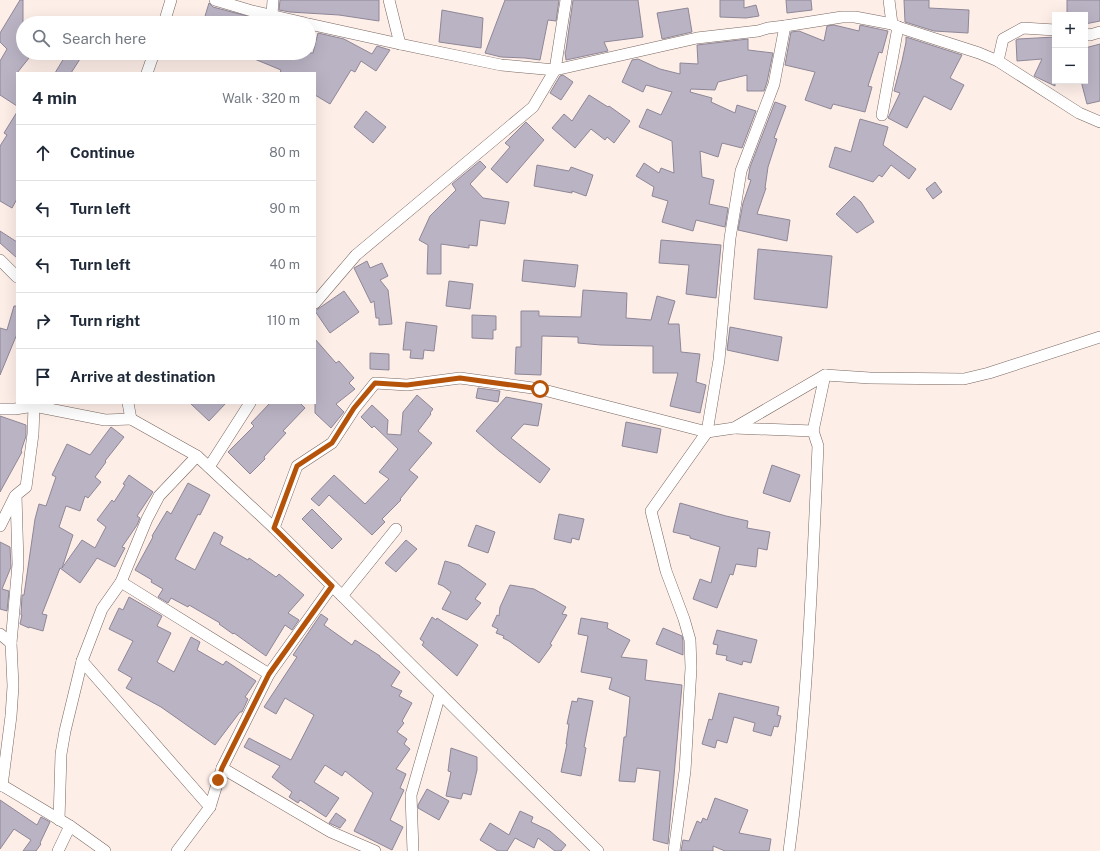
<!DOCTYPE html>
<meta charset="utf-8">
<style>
body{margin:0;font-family:"Public Sans",sans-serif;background:#f6f6f7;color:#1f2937}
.controls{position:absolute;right:12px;top:12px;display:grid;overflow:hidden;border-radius:0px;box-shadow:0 4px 16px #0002}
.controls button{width:36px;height:36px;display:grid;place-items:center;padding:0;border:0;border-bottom:1px solid #e0e1e3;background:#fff;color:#1f2937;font:20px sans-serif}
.stop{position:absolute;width:12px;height:12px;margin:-9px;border:3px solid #b45309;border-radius:50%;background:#fff}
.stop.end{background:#b45309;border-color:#fff;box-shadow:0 1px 4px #0008}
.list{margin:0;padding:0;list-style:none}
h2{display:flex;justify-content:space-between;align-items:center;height:52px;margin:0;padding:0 16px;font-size:17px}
h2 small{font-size:13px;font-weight:400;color:#747a83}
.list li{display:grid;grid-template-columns:26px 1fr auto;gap:12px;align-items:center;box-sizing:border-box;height:56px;padding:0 16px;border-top:1px solid #e0e1e3}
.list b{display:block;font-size:15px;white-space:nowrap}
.list em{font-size:13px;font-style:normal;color:#747a83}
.icon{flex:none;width:22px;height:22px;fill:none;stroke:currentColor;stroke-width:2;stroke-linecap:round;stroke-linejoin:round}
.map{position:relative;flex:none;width:1100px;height:851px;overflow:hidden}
.search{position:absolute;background:#fff;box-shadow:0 4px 16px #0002;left:16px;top:16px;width:300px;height:44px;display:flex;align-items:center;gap:10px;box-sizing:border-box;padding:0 14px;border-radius:22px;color:#747a83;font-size:15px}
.panel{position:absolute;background:#fff;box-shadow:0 4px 16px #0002;left:16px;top:72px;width:300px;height:332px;border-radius:0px}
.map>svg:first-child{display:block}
.building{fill:#bab3c4;stroke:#8e8797}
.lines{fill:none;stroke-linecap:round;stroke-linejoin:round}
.street-casing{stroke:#786760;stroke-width:12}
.street{stroke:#fff;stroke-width:11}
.route{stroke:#b45309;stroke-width:5}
</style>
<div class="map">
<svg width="1100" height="851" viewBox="0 0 1100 851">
<rect width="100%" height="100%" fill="#feeee8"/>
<g class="building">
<polygon points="20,0 23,0 23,53 33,53 17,73 17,106 0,95 0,61 7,49 0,42 0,33"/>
<polygon points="280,0 379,0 379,21 339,15 290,12 279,10"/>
<polygon points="505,0 559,0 556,21 548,20 540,60 525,58 501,57 485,53"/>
<polygon points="573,0 638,0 643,37 604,42 608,51 566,60 565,52 566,50"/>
<polygon points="720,0 744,0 744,8 756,5 759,16 746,18 720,17"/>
<polygon points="786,0 811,0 812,10 787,13"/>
<polygon points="904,0 929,0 929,8 969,10 968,33 934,31 905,22"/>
<polygon points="1067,0 1100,0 1100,21 1085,24 1085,15 1067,15"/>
<polygon points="209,3 213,7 273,23 203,23"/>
<polygon points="688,8 692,32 662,39 657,13"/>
<polygon points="442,10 483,18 481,48 439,42"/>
<polygon points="834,25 859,31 860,25 888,31 882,53 879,52 868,86 872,87 865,112 833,104 831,109 805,100 815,72 785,65 791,32 799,31 824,41 827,26"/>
<polygon points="318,33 344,39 372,54 377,46 390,50 376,71 361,61 355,72 351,70 330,104 315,95 315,73 280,73 281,70 240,53 313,53"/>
<polygon points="906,37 962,55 950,78 964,85 951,110 924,96 907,128 888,118 900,93 894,91 902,61 906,42"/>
<polygon points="1055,37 1055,86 1034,76 1042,59 1017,61 1016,40 1018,39"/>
<polygon points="748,39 748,50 773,53 767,82 764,91 747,91 747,75 718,82 715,90 691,89 690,92 712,98 711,102 735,113 737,105 756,111 742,148 722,143 718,157 700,151 702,177 714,180 709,204 728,208 725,227 696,220 693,231 662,222 668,201 652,196 654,187 636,176 644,163 659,173 661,168 674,173 672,141 639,127 647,109 661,115 672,92 646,85 643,92 622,82 632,60 638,59 660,69 680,74 680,63 698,64 697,45"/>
<polygon points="1100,44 1100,101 1087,104 1081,81 1085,81 1085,48"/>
<polygon points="67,53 70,53 80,59 71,73 55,73"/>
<polygon points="563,75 573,82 561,100 550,93 560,76"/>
<polygon points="589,95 608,107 609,106 630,121 614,143 607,137 605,140 591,129 575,148 552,128 564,114 572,121"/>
<polygon points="775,102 786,106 774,138 777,139 768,167 765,188 766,188 757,214 790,220 787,241 738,230 743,203 751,180 748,179 750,167"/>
<polygon points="366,111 386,127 373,143 354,127"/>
<polygon points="17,112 17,199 12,208 0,201 0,146 7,135 4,133"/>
<polygon points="860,119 888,127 883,145 916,169 909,179 891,165 882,177 879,175 873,182 829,167 835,147 851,152"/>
<polygon points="526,122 544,140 507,183 491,169 510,147 505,143"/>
<polygon points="480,161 486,167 470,184 483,198 509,202 505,224 480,220 477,246 469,245 469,248 441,244 441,274 427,274 428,245 419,240 430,216 456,190 452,184"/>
<polygon points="537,165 569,171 571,167 593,175 586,196 572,191 572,193 534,186"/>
<polygon points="935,182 942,192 933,199 926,189"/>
<polygon points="854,196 861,202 874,222 857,233 836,214"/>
<polygon points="0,231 17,242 17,258 0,243"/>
<polygon points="661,240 721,245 716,298 686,294 689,265 659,263"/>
<polygon points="758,249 832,256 827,308 754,299"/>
<polygon points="524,260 578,265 575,287 522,281"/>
<polygon points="367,261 370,268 382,263 388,276 380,280 388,290 392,324 379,325 379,318 376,318 374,301 371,303 354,268"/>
<polygon points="449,281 473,284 470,309 446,306"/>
<polygon points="583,290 627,293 626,318 651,320 657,296 675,301 668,324 679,324 681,352 700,354 696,382 706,385 700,413 670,406 678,373 653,373 653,346 601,345 578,343 578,337 542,336 541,375 515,374 516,347 521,347 521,311 539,311 539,316 581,317"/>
<polygon points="344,291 359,312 330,333 315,311"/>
<polygon points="14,306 17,306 17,334 0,375 0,328 7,330"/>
<polygon points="472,315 496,316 496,330 493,330 493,339 472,338"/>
<polygon points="406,322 437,326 434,351 424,350 423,359 410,358 411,350 403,350"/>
<polygon points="730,327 782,337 778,361 727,350"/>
<polygon points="315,339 336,363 339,361 354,378 349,383 355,389 336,404 344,412 331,428 315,413"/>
<polygon points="370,353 389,354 389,370 370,369"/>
<polygon points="478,388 500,391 498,402 476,398"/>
<polygon points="417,395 433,409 430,413 431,414 418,431 432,443 409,470 418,477 400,499 401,500 382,519 385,522 372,535 329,495 319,506 311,499 334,475 365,504 389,479 379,472 398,449 374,426 372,428 361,417 372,405 388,420 387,434 401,435 403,412"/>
<polygon points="506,397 542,404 538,426 524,424 511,438 550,469 540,483 499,451 476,431"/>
<polygon points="190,403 226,403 209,421"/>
<polygon points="270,403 300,403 305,408 283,431 286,433 264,457 265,459 250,474 228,452 254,426 251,423"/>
<polygon points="0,416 26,425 26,436 21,451 22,452 0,492"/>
<polygon points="626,422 661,429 657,453 622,446"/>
<polygon points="111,427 124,437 105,461 106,462 95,477 101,482 88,498 85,496 80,511 66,506 59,527 73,535 62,568 82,540 95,548 106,527 97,520 112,500 114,502 125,485 123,484 129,475 153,492 137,516 140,518 137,525 122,547 125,548 115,567 97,558 80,583 60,568 42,614 47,615 43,631 29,627 29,628 20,624 22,615 21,615 22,595 24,595 35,519 39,504 46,506 56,477 52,475 67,444 90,455"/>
<polygon points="772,465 800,475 790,502 763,493"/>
<polygon points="188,483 210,495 200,515 198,514 175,559 195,570 214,532 223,537 220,544 248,560 249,558 276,577 279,574 304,595 288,613 299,620 292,630 285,625 266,656 234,633 233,634 219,624 220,623 189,605 188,607 171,598 168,603 158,597 163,589 151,582 152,580 135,570 153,537 152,536 167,511 171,514"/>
<polygon points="680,503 726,516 748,521 747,528 770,532 767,550 758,548 756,567 736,564 733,575 730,574 717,608 693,599 700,579 711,583 720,547 690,538 690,536 673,532"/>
<polygon points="312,509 342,539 332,549 302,519"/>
<polygon points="559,514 584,519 579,540 572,538 571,543 554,539"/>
<polygon points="476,525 495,532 488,553 468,546"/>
<polygon points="406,540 417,549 396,572 385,563"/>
<polygon points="0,542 10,547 11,567 2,589 9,591 7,611 0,609"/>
<polygon points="445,561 459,565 486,584 475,599 481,603 467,620 442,609 451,592 443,586 438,584"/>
<polygon points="510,585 534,589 566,607 562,614 567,615 550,644 552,645 539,663 509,641 503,638 504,636 496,633 498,629 492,626 497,615 499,616 500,607"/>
<polygon points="129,597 162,616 157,626 171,633 157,662 174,672 191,637 200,642 197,650 223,665 226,661 256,681 245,697 248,699 242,712 240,712 215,745 161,707 126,688 132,678 118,670 133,641 109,629 119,608 123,610"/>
<polygon points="321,614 328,619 324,625 352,645 355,640 380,656 380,657 400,672 391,686 402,691 399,696 412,703 402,721 404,723 397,732 407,739 404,744 410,749 396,769 406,774 400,788 404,790 390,820 403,827 392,850 354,831 373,793 345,771 342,776 325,765 314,782 339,798 326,817 300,800 298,803 289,797 292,792 272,777 280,766 244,747 249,738 291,760 314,715 285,698 276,714 264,707 297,657 293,655"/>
<polygon points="432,617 436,620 437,618 478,645 457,676 422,645 424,642 420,639"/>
<polygon points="581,618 608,623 607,628 630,640 621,657 647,660 645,680 682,685 668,844 653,840 660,771 637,768 635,782 619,781 624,737 626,737 630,697 609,689 612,678 581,672 588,636 578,634"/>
<polygon points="663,628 682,636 683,641 683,655 656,644"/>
<polygon points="717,630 757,640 751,663 743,661 742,665 726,660 727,656 716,654 718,645 713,644"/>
<polygon points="719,693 779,707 777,715 781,716 778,727 774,726 771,736 753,731 755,723 734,717 727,743 717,740 715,748 702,744 709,719 712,720"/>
<polygon points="578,698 593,701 584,747 586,748 581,776 561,772 567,744 566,744 569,724 567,724 572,701 577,702"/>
<polygon points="451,748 477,757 477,770 471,795 463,793 461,799 446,796 451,772 448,771"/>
<polygon points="427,789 449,801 439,820 418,808 418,805"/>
<polygon points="715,798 748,810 739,833 771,839 769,851 725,851 713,846 713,851 681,851 683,840 689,841 697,821 701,823 703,818 707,820"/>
<polygon points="0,800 37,825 41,817 50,822 40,843 41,844 36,851 23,851 31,840 14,829 0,849"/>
<polygon points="520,811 533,817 531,822 550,831 566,845 561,851 555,851 538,838 534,848 515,838 507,851 498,851 480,840 490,823 509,835"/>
<polygon points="336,813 346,820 340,828 329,823"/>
</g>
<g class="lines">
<defs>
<g id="street">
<polyline points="215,0 252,11 305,23"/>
<polyline points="389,0 400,44"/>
<polyline points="889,0 892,24"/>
<polyline points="272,15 273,0"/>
<polyline points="164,23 171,0"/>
<polyline points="309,24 400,44 501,65 555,70 566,0"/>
<polyline points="1085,34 1090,35 1100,32"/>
<polyline points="998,61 1003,39 1023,28 1055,30"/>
<polyline points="147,73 154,53"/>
<polyline points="882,115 898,27"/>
<polyline points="0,260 17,277"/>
<polyline points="315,303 356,255 533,107 555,70 697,38 758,31 768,28 785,26 842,17 855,17 892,24 898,27 979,53 998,61 1079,113 1100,122"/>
<polyline points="128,403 131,419 197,456 274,528 598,851"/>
<polyline points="0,409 15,409 34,406 105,420 131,419"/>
<path d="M 734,428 L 813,431 L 818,446 C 812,581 807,717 789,851"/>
<polyline points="813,431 825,375"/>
<polyline points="209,467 250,403"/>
<polyline points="0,526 15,496"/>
<polyline points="274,528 297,466 332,443 355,408 375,383 407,385 460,378 540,389 707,432 734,428 825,375 870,378 964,379 989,373 1100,337"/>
<polyline points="121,582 269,674"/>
<polyline points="342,596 396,529"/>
<polyline points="0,634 11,643"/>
<polyline points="82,661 210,807"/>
<polyline points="222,768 331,832 375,851"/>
<polyline points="0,784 70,826 105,851"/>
<polyline points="2,786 11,716 13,686 11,643 18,564 16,495 26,487 33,434 34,406"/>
<polyline points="59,820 61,754 65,731 82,661 102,609 121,582 147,519 159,496 197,456"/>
<polyline points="58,851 70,826"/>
<polyline points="177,851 210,807 222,768 269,674 332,586"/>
<polyline points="413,851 411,795 440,694"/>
<polyline points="674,851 685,771 691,668 690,640 684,619 666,571 651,511 707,432 719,360 730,238 741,171 774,84 785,26"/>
</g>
</defs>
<use href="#street" class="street-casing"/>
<use href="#street" class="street"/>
</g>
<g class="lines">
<polyline class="route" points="218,780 222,768 269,674 332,586 274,528 297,466 332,443 354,408 375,383 407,385 460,378 540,389"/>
</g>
</svg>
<div class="controls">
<button>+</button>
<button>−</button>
</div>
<div class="stop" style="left:540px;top:389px"></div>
<div class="stop end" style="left:218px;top:780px"></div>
<div class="search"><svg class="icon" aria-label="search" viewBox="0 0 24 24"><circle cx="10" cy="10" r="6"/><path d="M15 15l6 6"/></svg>Search here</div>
<section class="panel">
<h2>4 min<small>Walk · 320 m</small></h2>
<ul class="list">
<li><svg class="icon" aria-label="ahead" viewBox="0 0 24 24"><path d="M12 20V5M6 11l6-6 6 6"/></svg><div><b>Continue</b></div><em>80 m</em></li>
<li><svg class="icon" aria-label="left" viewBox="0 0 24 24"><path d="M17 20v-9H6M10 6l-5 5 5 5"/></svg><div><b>Turn left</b></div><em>90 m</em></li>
<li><svg class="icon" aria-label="left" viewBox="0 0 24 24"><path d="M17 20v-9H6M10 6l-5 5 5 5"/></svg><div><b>Turn left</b></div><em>40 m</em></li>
<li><svg class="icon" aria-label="right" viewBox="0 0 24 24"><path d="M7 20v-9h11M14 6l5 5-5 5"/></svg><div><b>Turn right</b></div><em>110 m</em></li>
<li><svg class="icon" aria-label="arrive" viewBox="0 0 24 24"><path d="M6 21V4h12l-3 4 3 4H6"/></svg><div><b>Arrive at destination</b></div></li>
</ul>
</section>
</div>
